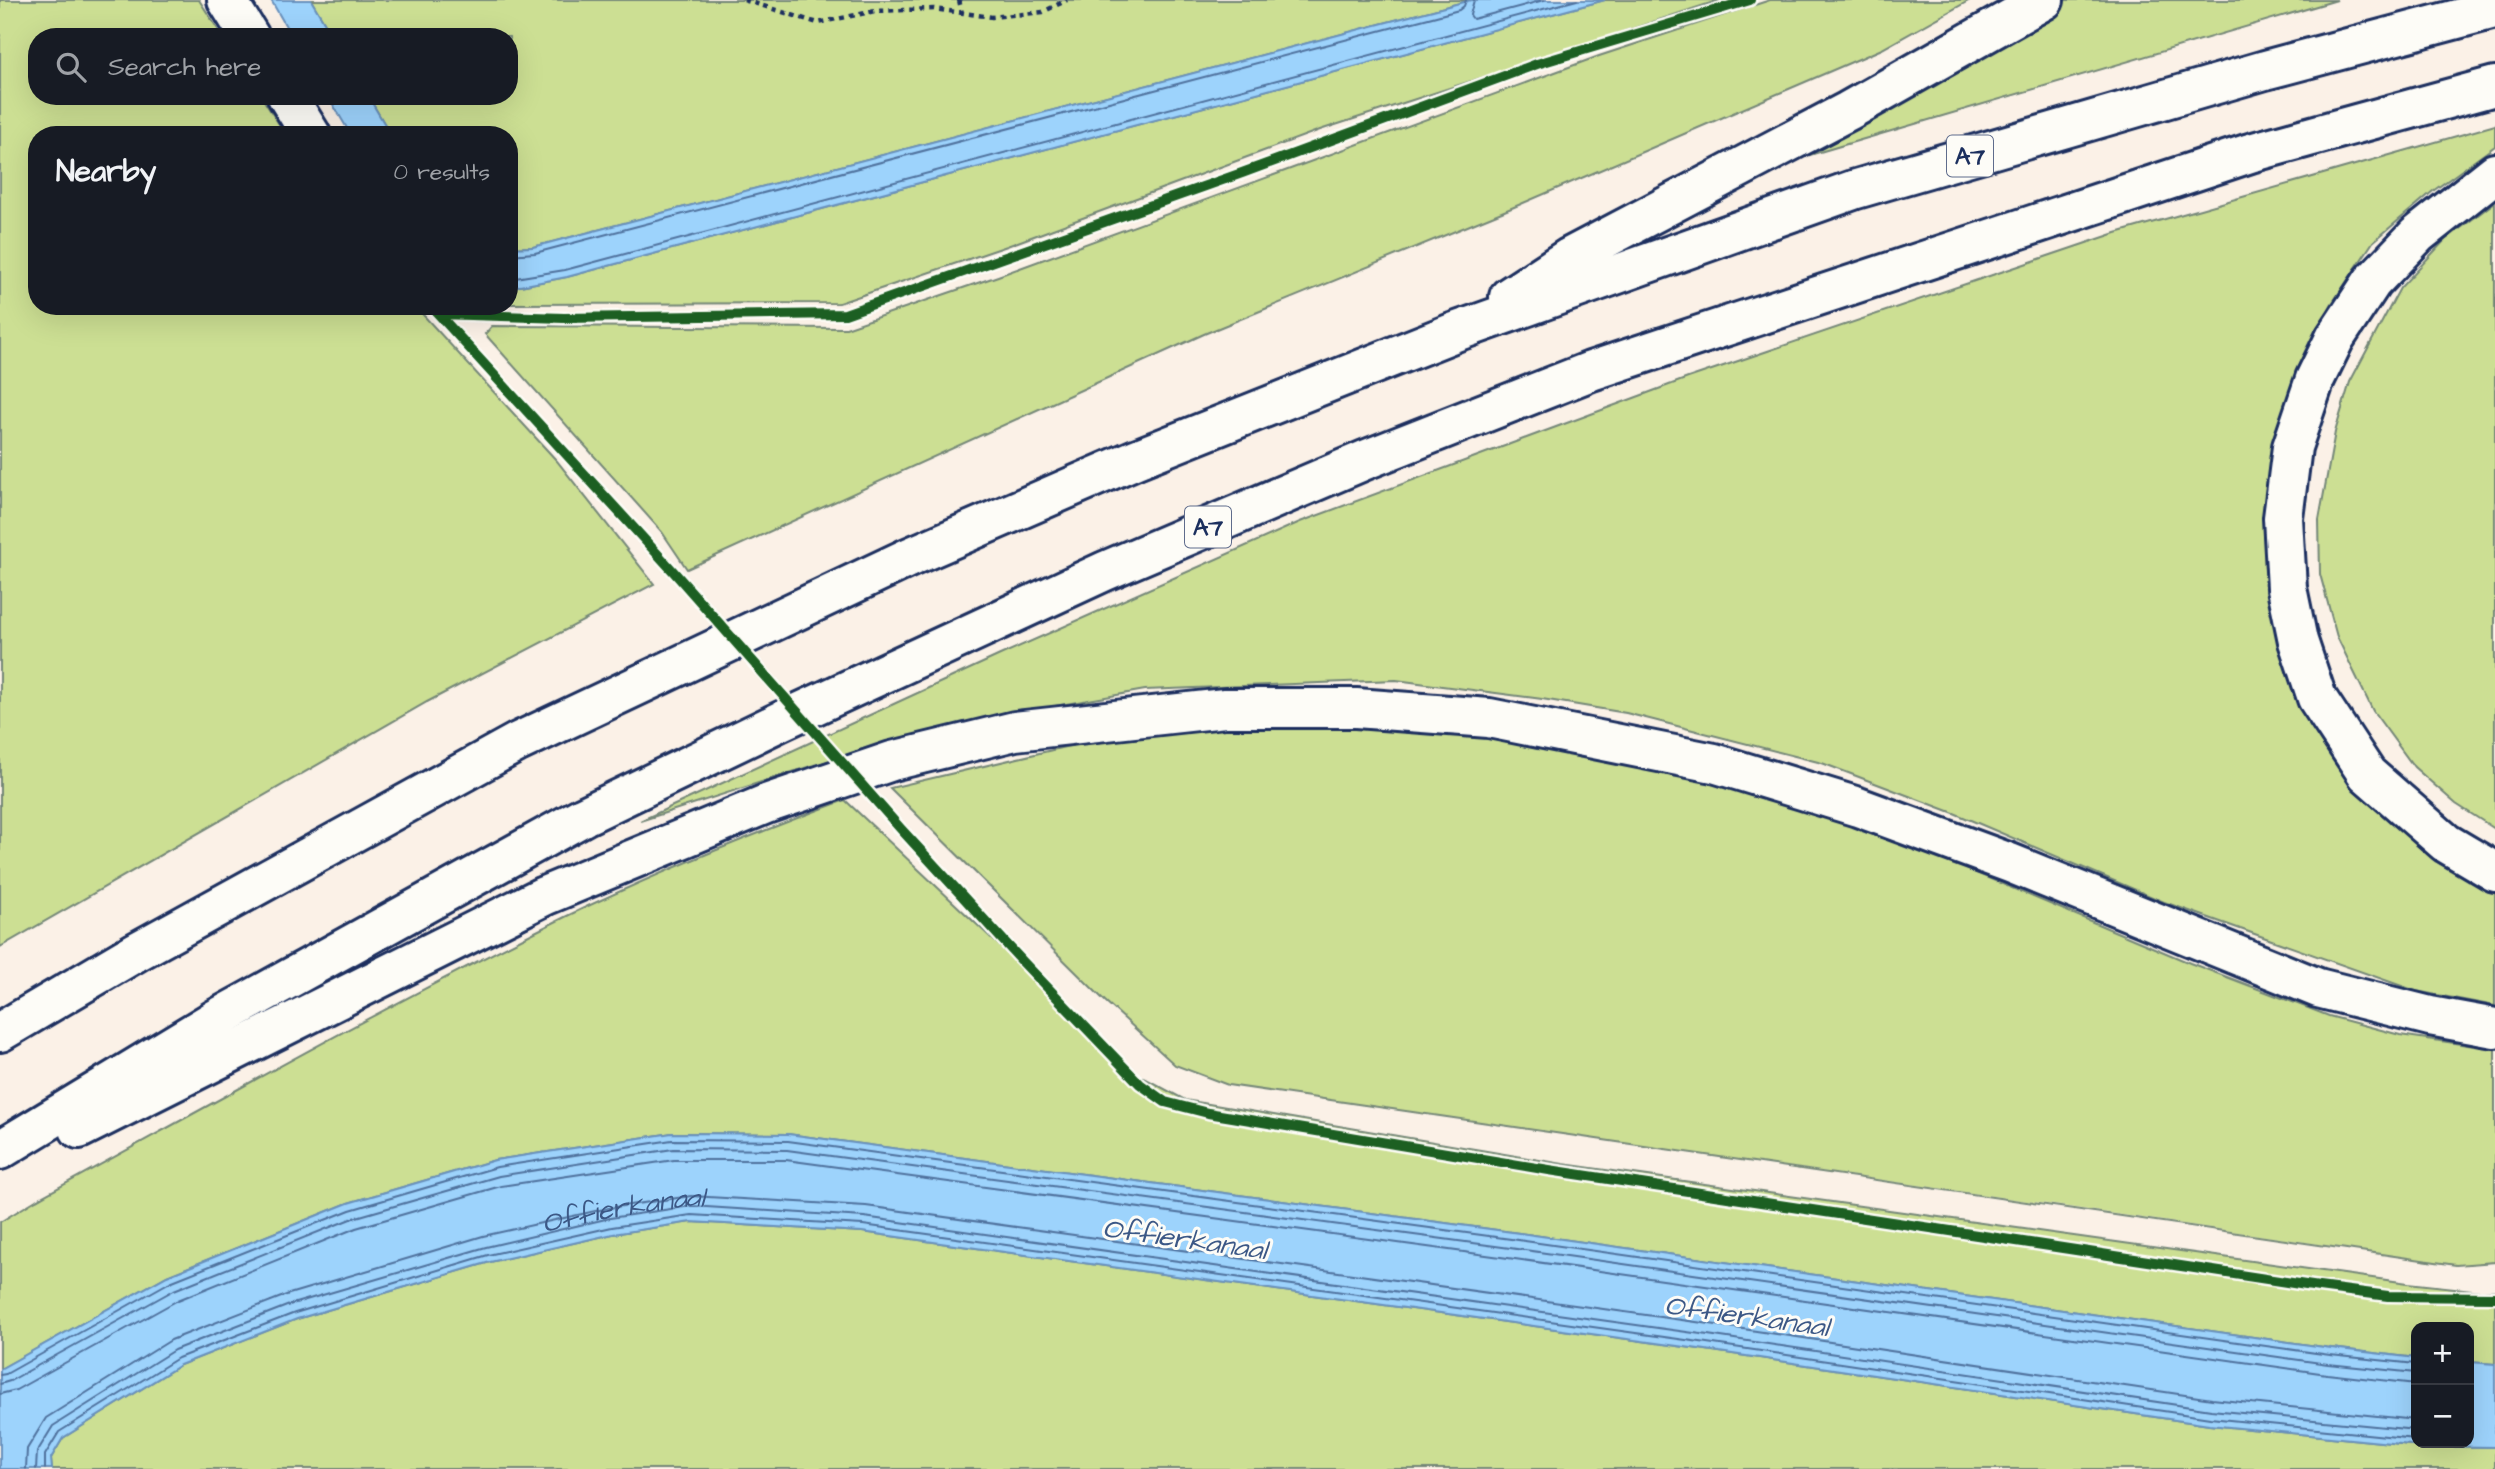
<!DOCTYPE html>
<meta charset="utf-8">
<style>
body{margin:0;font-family:"Architects Daughter",sans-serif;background:#242831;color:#f1f3f6}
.controls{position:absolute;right:21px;bottom:21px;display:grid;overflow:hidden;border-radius:14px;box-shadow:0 7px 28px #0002}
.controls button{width:63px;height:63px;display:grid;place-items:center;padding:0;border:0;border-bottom:2px solid #363941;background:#171b24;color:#f1f3f6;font:35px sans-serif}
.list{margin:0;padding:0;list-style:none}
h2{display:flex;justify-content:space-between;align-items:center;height:91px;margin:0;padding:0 28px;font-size:30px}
h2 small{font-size:23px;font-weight:400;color:#9ea1a6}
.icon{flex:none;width:38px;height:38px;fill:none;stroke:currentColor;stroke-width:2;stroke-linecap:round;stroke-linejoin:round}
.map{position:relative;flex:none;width:2495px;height:1469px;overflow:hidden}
.search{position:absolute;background:#171b24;box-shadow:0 7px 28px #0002;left:28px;top:28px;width:490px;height:77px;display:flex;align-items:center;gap:18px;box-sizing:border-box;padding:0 24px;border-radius:28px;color:#9ea1a6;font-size:26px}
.panel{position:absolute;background:#171b24;box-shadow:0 7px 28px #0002;left:28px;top:126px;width:490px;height:189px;border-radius:28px}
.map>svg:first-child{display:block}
.green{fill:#ccdf93;stroke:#748778;stroke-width:2}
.water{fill:#9dd3fc;stroke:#6991bd;stroke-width:2}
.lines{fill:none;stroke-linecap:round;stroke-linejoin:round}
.shore{stroke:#4f719d;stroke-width:2}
.minor-casing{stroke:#1b2f5e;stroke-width:44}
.highway-casing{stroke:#1b2f5e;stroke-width:44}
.path{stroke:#1b2f5e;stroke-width:4.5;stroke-dasharray:5 5;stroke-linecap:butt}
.minor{stroke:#fdfcf7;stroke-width:38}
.highway{stroke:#fdfcf7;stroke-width:38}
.cycleway-casing{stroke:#fdfcf7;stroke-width:15}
.cycleway{stroke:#1b5e20;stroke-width:10}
.labels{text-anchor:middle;stroke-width:6;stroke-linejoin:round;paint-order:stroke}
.shield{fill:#fdfcf7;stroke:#5f6c8c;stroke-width:2}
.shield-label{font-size:24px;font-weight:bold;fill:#1b2f5e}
.water-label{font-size:28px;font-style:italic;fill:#3c5886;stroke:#fdfcf7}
</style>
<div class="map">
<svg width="2495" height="1469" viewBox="0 0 2495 1469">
<rect width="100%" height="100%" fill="#fbf1e7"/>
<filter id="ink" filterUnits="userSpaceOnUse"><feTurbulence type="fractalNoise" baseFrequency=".0143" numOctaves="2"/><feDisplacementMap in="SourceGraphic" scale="14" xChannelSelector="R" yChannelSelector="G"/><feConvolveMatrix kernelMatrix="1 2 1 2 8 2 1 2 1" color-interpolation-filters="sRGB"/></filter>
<g filter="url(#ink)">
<g class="green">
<polygon points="0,0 199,0 223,37 37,37 37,96 261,96 286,135 37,135 37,306 415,306 557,461 654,584 427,702 0,947"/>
<polygon points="311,0 1471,0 533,247 509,248 509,135 391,135 368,96 509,96 509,37 333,37"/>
<polygon points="1605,0 1720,0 1320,130 1007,246 839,303 509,304 509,286 520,286 567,277"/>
<polygon points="1770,0 1970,0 1882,49 1514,207 1204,334 687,569 662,532 485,334 492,326 846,328 998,276 1599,56"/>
<polygon points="2058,0 2337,0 1762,169"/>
<polygon points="2495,125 2495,146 2433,191 2373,242 2331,305 2292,388 2276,445 2321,725 2495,884 2495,1006 2416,991 2164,902 1954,813 1822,763 1626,713 1542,699 1396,680 1145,690 987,718 814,765 640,821 1000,655 1300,522 1688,378 2116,233"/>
<polygon points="2495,202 2495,829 2456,804 2414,767 2373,711 2337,637 2320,574 2319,520 2335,432 2350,382 2400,288 2445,240"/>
<path d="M 1354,721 L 1480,729 L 1768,792 L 1900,841 L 2190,963 L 2329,1016 L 2400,1035 L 2495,1049 L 2495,1262 L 2456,1265 C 2047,1202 1637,1146 1228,1085 L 1175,1065 L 1105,1001 L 890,788 L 1065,747 L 1178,728 Z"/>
<path d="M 845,800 L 1133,1072 L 1185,1100 L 1563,1164 L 2408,1283 L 2482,1291 L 2495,1290 L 2495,1364 L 2469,1362 L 2469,1327 L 2416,1327 L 2416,1358 L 2331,1348 L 1512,1232 L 788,1134 L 672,1133 L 495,1160 L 348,1203 L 167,1276 L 0,1369 L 0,1222 L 36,1200 C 212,1104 387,1005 567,916 C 658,872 751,835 845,800 Z"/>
<polygon points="691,1222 862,1232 1699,1349 2209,1425 2421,1446 2495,1447 2495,1469 52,1469 51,1458 63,1438 180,1365 297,1319 490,1262 613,1234"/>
</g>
<g class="water">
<polygon points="271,0 311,0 333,37 292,37"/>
<polygon points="1471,0 1605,0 567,277 520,286 509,286 509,248 533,247"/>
<polygon points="328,96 368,96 391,135 351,135"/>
<polygon points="672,1133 788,1134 1512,1232 2331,1348 2416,1358 2416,1443 2469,1443 2469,1362 2495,1364 2495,1447 2421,1446 2209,1425 1699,1349 862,1232 691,1222 613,1234 490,1262 297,1319 180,1365 63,1438 51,1458 52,1469 0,1469 0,1369 167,1276 348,1203 495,1160"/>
</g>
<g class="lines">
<g class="shore">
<polyline points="1474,0 1470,15 1473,19 1544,0"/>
<polyline points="509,255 535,253 1459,10 1464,6 1466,0"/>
<polyline points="509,279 565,270 1577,0"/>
<polyline points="0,1375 6,1374 170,1282 350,1210 497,1167 672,1140 788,1141 1511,1239 2330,1355 2416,1364"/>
<polyline points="0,1384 10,1381 174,1290 353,1218 499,1176 673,1149 787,1150 1510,1248 2328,1364 2416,1373"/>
<polyline points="0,1394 16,1390 178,1300 356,1228 501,1186 674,1160 786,1160 1508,1258 2327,1374 2416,1384"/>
<path id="s1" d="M 26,1469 L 27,1449 L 46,1418 L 171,1340 L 289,1294 L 483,1236 L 609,1208 L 691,1196 L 866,1206 L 1703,1323 L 2212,1399 L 2416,1420"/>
<polyline points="36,1469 37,1452 53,1426 174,1350 292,1304 486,1247 610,1218 691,1206 864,1217 1701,1334 2211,1410 2416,1430"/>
<polyline points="45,1469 45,1455 59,1432 178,1358 295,1313 488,1255 612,1227 691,1215 863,1225 1700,1342 2210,1418 2416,1439"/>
</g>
<defs>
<g id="minor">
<polyline points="227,0 250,37"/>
<polyline points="287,96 311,135"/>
</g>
<g id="highway">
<polyline points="2495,173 2417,235 2372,282 2335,338 2315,379 2292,447 2283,518 2287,588 2298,641 2317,698 2367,774 2446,843 2495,872"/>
<polyline points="1509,297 1570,257 1848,111 2044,0"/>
<polyline points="0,1032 136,952 518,742 910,557 1136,459 1455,332 1853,190 2265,70 2495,9"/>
<polyline points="79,1129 544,896 766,804 892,761 1015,731 1225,708 1356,708 1489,718 1714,763 1858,807 2010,863 2318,988 2430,1016 2495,1028"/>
<polyline points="0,1150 216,1019 584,816 781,721 1105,571 1365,460 1591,371 2250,153 2495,86"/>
</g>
</defs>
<use href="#minor" class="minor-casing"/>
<use href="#highway" class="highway-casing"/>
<g class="path">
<polyline points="744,0 818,23 875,11 934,9 992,17 1043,12 1067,0"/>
<polyline points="959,0 962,13"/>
</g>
<use href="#minor" class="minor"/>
<use href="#highway" class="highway"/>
<defs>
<g id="cycleway">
<polyline points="431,306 673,571 900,828 1023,962 1140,1084 1165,1102 1208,1113 1549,1170 2319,1287 2388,1296 2495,1297"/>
<polyline points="439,314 564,318 845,314 1242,173 1537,64 1750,0"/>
</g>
</defs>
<use href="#cycleway" class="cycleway-casing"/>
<use href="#cycleway" class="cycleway"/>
</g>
</g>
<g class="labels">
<g class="shield">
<rect x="1947" y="135.5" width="46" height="41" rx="5"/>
<rect x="1185" y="506.5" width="46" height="41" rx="5"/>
</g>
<g class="shield-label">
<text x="1970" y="164">A7</text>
<text x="1208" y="535">A7</text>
</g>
<g class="water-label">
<text dy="10" stroke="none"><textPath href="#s1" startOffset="676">Offierkanaal</textPath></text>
<text transform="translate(1185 1238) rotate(8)" y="10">Offierkanaal</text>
<text transform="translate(1747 1315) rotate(8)" y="10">Offierkanaal</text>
</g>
</g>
</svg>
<div class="controls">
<button>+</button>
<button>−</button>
</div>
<div class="search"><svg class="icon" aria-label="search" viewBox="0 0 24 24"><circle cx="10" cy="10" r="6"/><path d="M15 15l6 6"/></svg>Search here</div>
<section class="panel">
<h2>Nearby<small>0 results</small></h2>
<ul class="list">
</ul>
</section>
</div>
